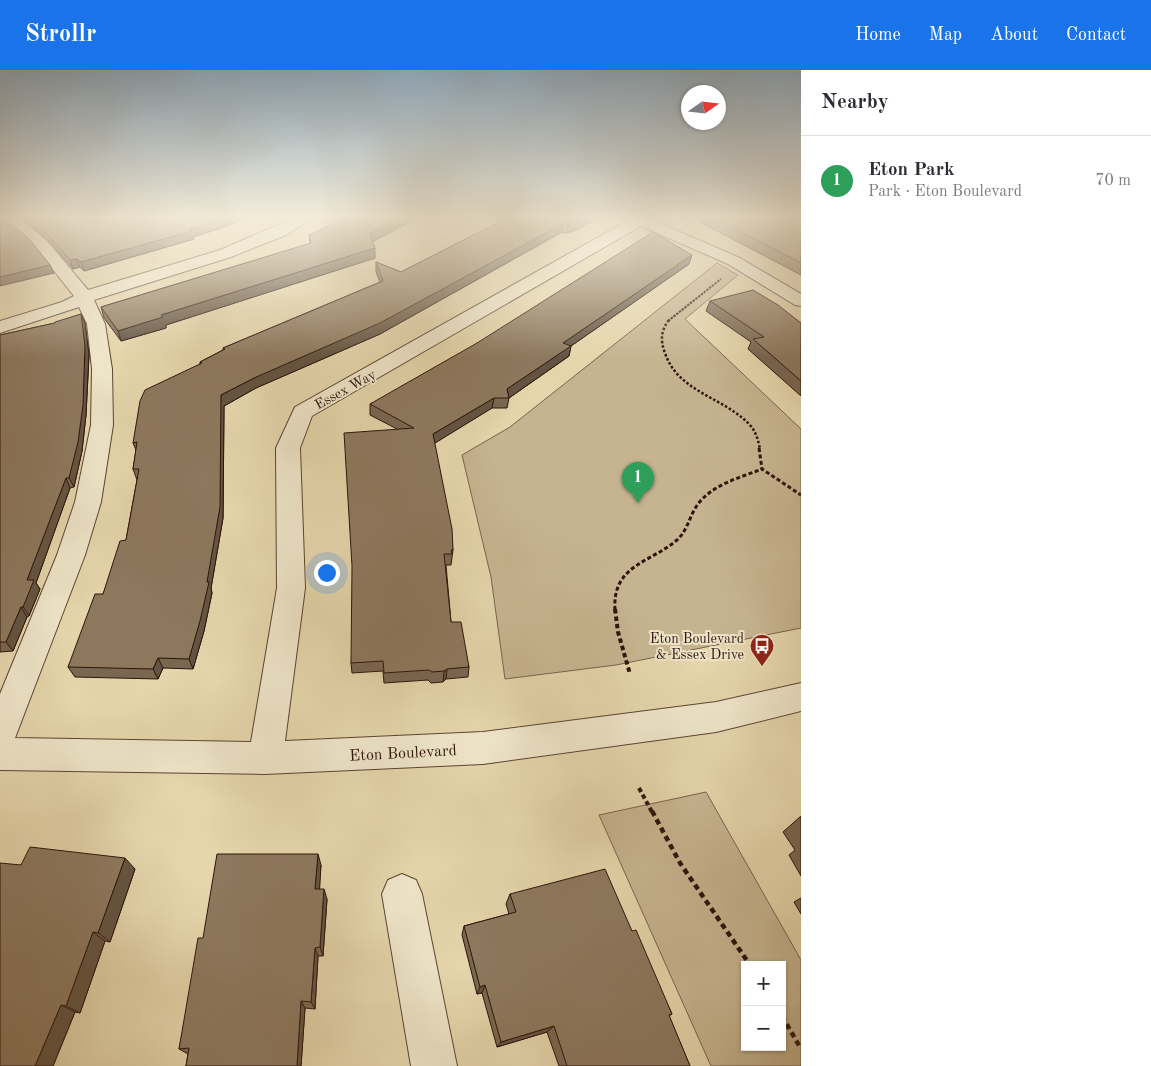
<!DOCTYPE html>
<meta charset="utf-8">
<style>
body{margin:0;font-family:"Old Standard TT",serif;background:#f2f2f3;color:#2b2b33}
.controls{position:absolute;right:15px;bottom:15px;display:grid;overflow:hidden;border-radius:0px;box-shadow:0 1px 4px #0004}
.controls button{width:45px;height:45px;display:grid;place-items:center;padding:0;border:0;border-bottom:1px solid #e1e1e2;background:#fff;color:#2b2b33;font:25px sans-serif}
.compass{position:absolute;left:681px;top:15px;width:45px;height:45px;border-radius:50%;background:#fff;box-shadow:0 1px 4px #0004;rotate:76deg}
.you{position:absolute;left:326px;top:502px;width:18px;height:18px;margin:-12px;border:4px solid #fff;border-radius:50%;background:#1a73e8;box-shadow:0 0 0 8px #1a73e833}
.badge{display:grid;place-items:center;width:32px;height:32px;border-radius:50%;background:#1a73e8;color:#fff;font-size:16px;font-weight:700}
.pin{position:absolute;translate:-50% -41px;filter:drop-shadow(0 1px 2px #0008)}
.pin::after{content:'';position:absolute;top:26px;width:18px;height:15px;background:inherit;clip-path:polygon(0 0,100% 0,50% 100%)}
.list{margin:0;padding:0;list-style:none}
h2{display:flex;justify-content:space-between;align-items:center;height:65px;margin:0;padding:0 20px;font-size:21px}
h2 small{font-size:16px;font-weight:400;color:#7c7c81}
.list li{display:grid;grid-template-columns:32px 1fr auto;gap:15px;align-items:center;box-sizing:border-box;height:90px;padding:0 20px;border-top:1px solid #e1e1e2}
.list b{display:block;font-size:19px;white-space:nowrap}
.list p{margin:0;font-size:16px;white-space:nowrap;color:#7c7c81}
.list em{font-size:16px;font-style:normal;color:#7c7c81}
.map{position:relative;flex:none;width:801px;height:996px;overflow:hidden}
header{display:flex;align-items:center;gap:30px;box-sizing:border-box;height:70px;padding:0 25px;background:#1a73e8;color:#fff}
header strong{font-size:24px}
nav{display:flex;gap:28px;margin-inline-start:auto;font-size:18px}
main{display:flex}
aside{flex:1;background:#fff}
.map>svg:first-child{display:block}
.green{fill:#c6b490;stroke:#7a644d;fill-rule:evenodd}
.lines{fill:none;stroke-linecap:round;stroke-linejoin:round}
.minor-casing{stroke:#5c4432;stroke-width:2}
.path-far4{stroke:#2e140a;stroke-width:2;stroke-dasharray:2.5 1;stroke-linecap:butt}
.path-far3{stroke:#2e140a;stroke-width:2.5;stroke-dasharray:2.5 2;stroke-linecap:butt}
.path-far2{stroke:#2e140a;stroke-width:3;stroke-dasharray:4 2.5;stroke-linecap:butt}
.path-far1{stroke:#2e140a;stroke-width:4;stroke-dasharray:4.5 3;stroke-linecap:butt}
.path{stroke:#2e140a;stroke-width:4.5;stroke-dasharray:5.5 4;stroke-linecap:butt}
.minor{fill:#eee4c8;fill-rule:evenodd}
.wall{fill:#796751;stroke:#2e140a}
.shaded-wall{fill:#635442;stroke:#2e140a}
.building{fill:#8d785e;stroke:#2e140a}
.labels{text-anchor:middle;stroke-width:4;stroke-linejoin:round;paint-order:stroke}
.street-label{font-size:14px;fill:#2e140a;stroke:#eee4c8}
.poi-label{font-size:14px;fill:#2e140a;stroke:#eee4c8;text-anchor:end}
.near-street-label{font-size:16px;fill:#2e140a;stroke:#eee4c8}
</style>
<header>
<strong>Strollr</strong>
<nav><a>Home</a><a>Map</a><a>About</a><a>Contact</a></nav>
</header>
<main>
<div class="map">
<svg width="801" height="996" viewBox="0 0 801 996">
<rect width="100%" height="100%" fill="#e5d5ab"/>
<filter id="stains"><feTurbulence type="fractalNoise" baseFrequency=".004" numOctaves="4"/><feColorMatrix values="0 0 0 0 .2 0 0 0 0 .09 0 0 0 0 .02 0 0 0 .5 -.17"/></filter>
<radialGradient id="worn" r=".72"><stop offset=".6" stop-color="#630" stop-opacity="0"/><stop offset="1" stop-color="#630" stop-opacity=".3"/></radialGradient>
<g class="green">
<polygon points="717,193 738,205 685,249 801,359 801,558 616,595 505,609 491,507 462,385 510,357"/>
<path d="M 706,722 L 801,890 L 801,996 L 711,996 L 599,745 ZM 745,895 L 782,895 L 782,977 L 745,977 Z"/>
</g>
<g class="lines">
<defs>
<g id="minor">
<polygon points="2,148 19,148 47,171 88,220 220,180 294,148 313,148 286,165 231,187 94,230 105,254 112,299 113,355 101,432 85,485 15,668 251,672 277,518 276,378 295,337 629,150 628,148 648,148 740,188 801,224 801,236 795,235 728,194 641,156 312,346 300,378 305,518 285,671 483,662 716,632 801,613 801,641 716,662 483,694 265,704 0,700 0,624 57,485 75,432 91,355 92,299 87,254 79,237 0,263 0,251 62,232 74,226 35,177"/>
<polygon points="402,804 416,810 422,824 457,996 411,996 382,824 388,810"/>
</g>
</defs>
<use href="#minor" class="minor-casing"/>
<polyline class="path-far4" points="668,251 721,209"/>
<path class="path-far3" d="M 669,250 C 661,260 660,270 665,283 C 678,322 723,327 749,354 C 756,361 758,370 760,379"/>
<g class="path-far2">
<polyline points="759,378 762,399 801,425"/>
<path d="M 615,540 C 612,495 650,493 677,470 C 687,461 689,448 696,437 C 710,415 739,408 762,399"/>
</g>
<g class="path-far1">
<polyline points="615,539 618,562 630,604"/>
<polyline points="639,718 652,742"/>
</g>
<g class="path">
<polyline points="652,741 680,793 750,895"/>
<polyline points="782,946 801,979"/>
</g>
<use href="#minor" class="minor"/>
</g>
<g class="wall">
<polygon points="22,148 246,148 227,156 193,167 194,169 84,201 80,197 73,199 48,170"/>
<polygon points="507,148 597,148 578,159 567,163 562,162 380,264 256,318 224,336 223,448 211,518 212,523 204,561 193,599 163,598 158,609 75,607 68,597 103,524 126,470 137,410 133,399 136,380 133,373 200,294 200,292 223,280 223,278 380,212 376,202 376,192 401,202"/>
<polygon points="701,148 801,148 801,205 700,152"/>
<polygon points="412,151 373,171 375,188 166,255 166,258 121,271 104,248 101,237 310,174 309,165"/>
<polygon points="689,194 571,276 569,286 509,328 507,338 492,338 434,373 453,480 451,495 446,495 451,552 469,597 468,607 446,609 443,612 431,613 428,610 384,613 383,601 352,603 351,593 397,359 370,345 370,334"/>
<polygon points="710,231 801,253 801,326 748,279 751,272 706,241"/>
<polygon points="81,244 85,253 89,285 86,345 82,381 74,417 70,418 36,513 40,519 29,546 27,547 13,581 0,582 0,265 55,253"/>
<polygon points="801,746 801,806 789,785 795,780 783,762"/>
<polygon points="21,795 135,799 110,872 105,871 80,943 75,942 53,996 0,996"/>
<polygon points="321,795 319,819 327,829 323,886 318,886 315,939 305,938 301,996 186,996 188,984 179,979 203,868"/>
<polygon points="510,824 632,861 672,944 669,946 690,996 559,996 547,962 497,977 482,923 477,924 462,865 464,856 509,844 506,834"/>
<polygon points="801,828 801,844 794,832"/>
</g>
<g class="shaded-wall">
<polygon points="226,148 246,148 227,156 193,167 194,169 84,201 81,192"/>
<polygon points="398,148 412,148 412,151 370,173 370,163"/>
<polygon points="582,148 597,148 578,159 567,163 568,154"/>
<polygon points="564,153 562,162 380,264 256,318 224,336 223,448 211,518 212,523 204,561 193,599 189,589 207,512 221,325 254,308"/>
<polygon points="375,178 375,188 166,255 166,258 121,271 118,261 161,245"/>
<polygon points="692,185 689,194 571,276 569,286 509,328 507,319 563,273"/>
<polygon points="77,189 80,197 73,199 70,190"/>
<polygon points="50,195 54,203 0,216 0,207"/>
<polygon points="81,244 85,253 89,285 86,345 82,381 74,417 69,408"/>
<polygon points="494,328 492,338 432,375 433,364"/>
<polygon points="66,408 70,418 36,513 40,519 29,546 23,537 27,510"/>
<polygon points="21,537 27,547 13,581 6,572"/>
<polygon points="158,588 163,598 158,609 153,599"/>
<polygon points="447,599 446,609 443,612 444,601"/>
<polygon points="318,784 321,795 319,830 315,819"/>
<polygon points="125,788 135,799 110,872 98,863"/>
<polygon points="324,819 327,829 323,886 320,877"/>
<polygon points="93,862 105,871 80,943 66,936"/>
<polygon points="315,878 318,886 315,939 311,932"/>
<polygon points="485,915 482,923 477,924 480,917"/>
<polygon points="301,931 305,938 301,996 297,996"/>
<polygon points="61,935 75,942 53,996 35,996"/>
<polygon points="554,956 547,962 497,977 501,972"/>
</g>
<g class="building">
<polygon points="0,148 5,148 30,170 50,195 0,207"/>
<polygon points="29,148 226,148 189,160 192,161 81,192 77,189 70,190 45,162"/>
<polygon points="347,148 398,148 370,163 375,178 161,245 163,247 118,261 101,237 311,173 309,165"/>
<polygon points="507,148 582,148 568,154 564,153 380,253 254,308 221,325 220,437 207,512 209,512 200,551 189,589 158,588 153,599 68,597 95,524 103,524 120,471 126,470 139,399 133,399 137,372 133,373 140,331 145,320 202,293 200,292 225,279 223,278 383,211 376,192 401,202"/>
<polygon points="714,148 801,148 801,193"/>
<polygon points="653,162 692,185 563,273 571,276 507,319 509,328 494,328 433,364 452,459 453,480 451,480 452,484 444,484 451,552 461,552 469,597 447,599 444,601 432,602 429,600 384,603 383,591 351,593 352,496 344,363 414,358 370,334 477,273"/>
<polygon points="753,220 778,235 801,253 801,311 753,269 764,267 710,231"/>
<polygon points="81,244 85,276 83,335 78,372 69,408 66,408 27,510 34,510 23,537 21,537 6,572 0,572 0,265 55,253 55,252"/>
<polygon points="30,777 125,788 98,863 93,862 66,936 61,935 35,996 0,996 0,793 21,795"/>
<polygon points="217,784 318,784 315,819 324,819 320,877 315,878 311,932 301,931 297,996 186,996 189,978 179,979 198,868 203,868"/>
<polygon points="605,799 632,861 636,860 672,944 669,945 690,996 567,996 554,956 501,972 485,915 480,917 464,856 516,842 510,824"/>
</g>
<linearGradient id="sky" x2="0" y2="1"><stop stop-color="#8ea7ba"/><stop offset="0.51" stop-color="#f3ecd9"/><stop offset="1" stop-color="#f3ecd9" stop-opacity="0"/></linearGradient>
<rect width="801" height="288" fill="url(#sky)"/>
<defs>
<symbol id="bus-pin" viewBox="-11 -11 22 30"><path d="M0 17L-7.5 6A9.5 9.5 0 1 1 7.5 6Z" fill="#8f2418" stroke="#eee4c8"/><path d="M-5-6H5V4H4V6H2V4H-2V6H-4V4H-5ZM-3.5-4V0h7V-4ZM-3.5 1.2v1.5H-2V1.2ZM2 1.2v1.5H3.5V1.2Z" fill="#fff"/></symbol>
</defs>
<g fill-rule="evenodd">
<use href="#bus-pin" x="748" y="562" width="28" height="38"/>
</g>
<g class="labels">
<g class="street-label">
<text transform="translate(345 319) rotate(-29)" y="5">Essex Way</text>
</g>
<g class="poi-label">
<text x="744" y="573">Eton Boulevard<tspan x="744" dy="16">&amp; Essex Drive</tspan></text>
</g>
<g class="near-street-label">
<text transform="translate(403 682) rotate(-3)" y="6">Eton Boulevard</text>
</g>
</g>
<rect width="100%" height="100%" filter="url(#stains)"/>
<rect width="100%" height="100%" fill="url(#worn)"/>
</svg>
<div class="controls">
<button>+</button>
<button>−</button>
</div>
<svg class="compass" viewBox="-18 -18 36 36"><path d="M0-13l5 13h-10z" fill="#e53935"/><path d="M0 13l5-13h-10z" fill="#7c7c81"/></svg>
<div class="you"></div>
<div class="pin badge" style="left:638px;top:433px;background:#2e9e5b">1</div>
</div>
<aside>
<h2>Nearby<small></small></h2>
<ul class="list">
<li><span class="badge" style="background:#2e9e5b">1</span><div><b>Eton Park</b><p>Park · Eton Boulevard</p></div><em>70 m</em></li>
</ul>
</aside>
</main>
